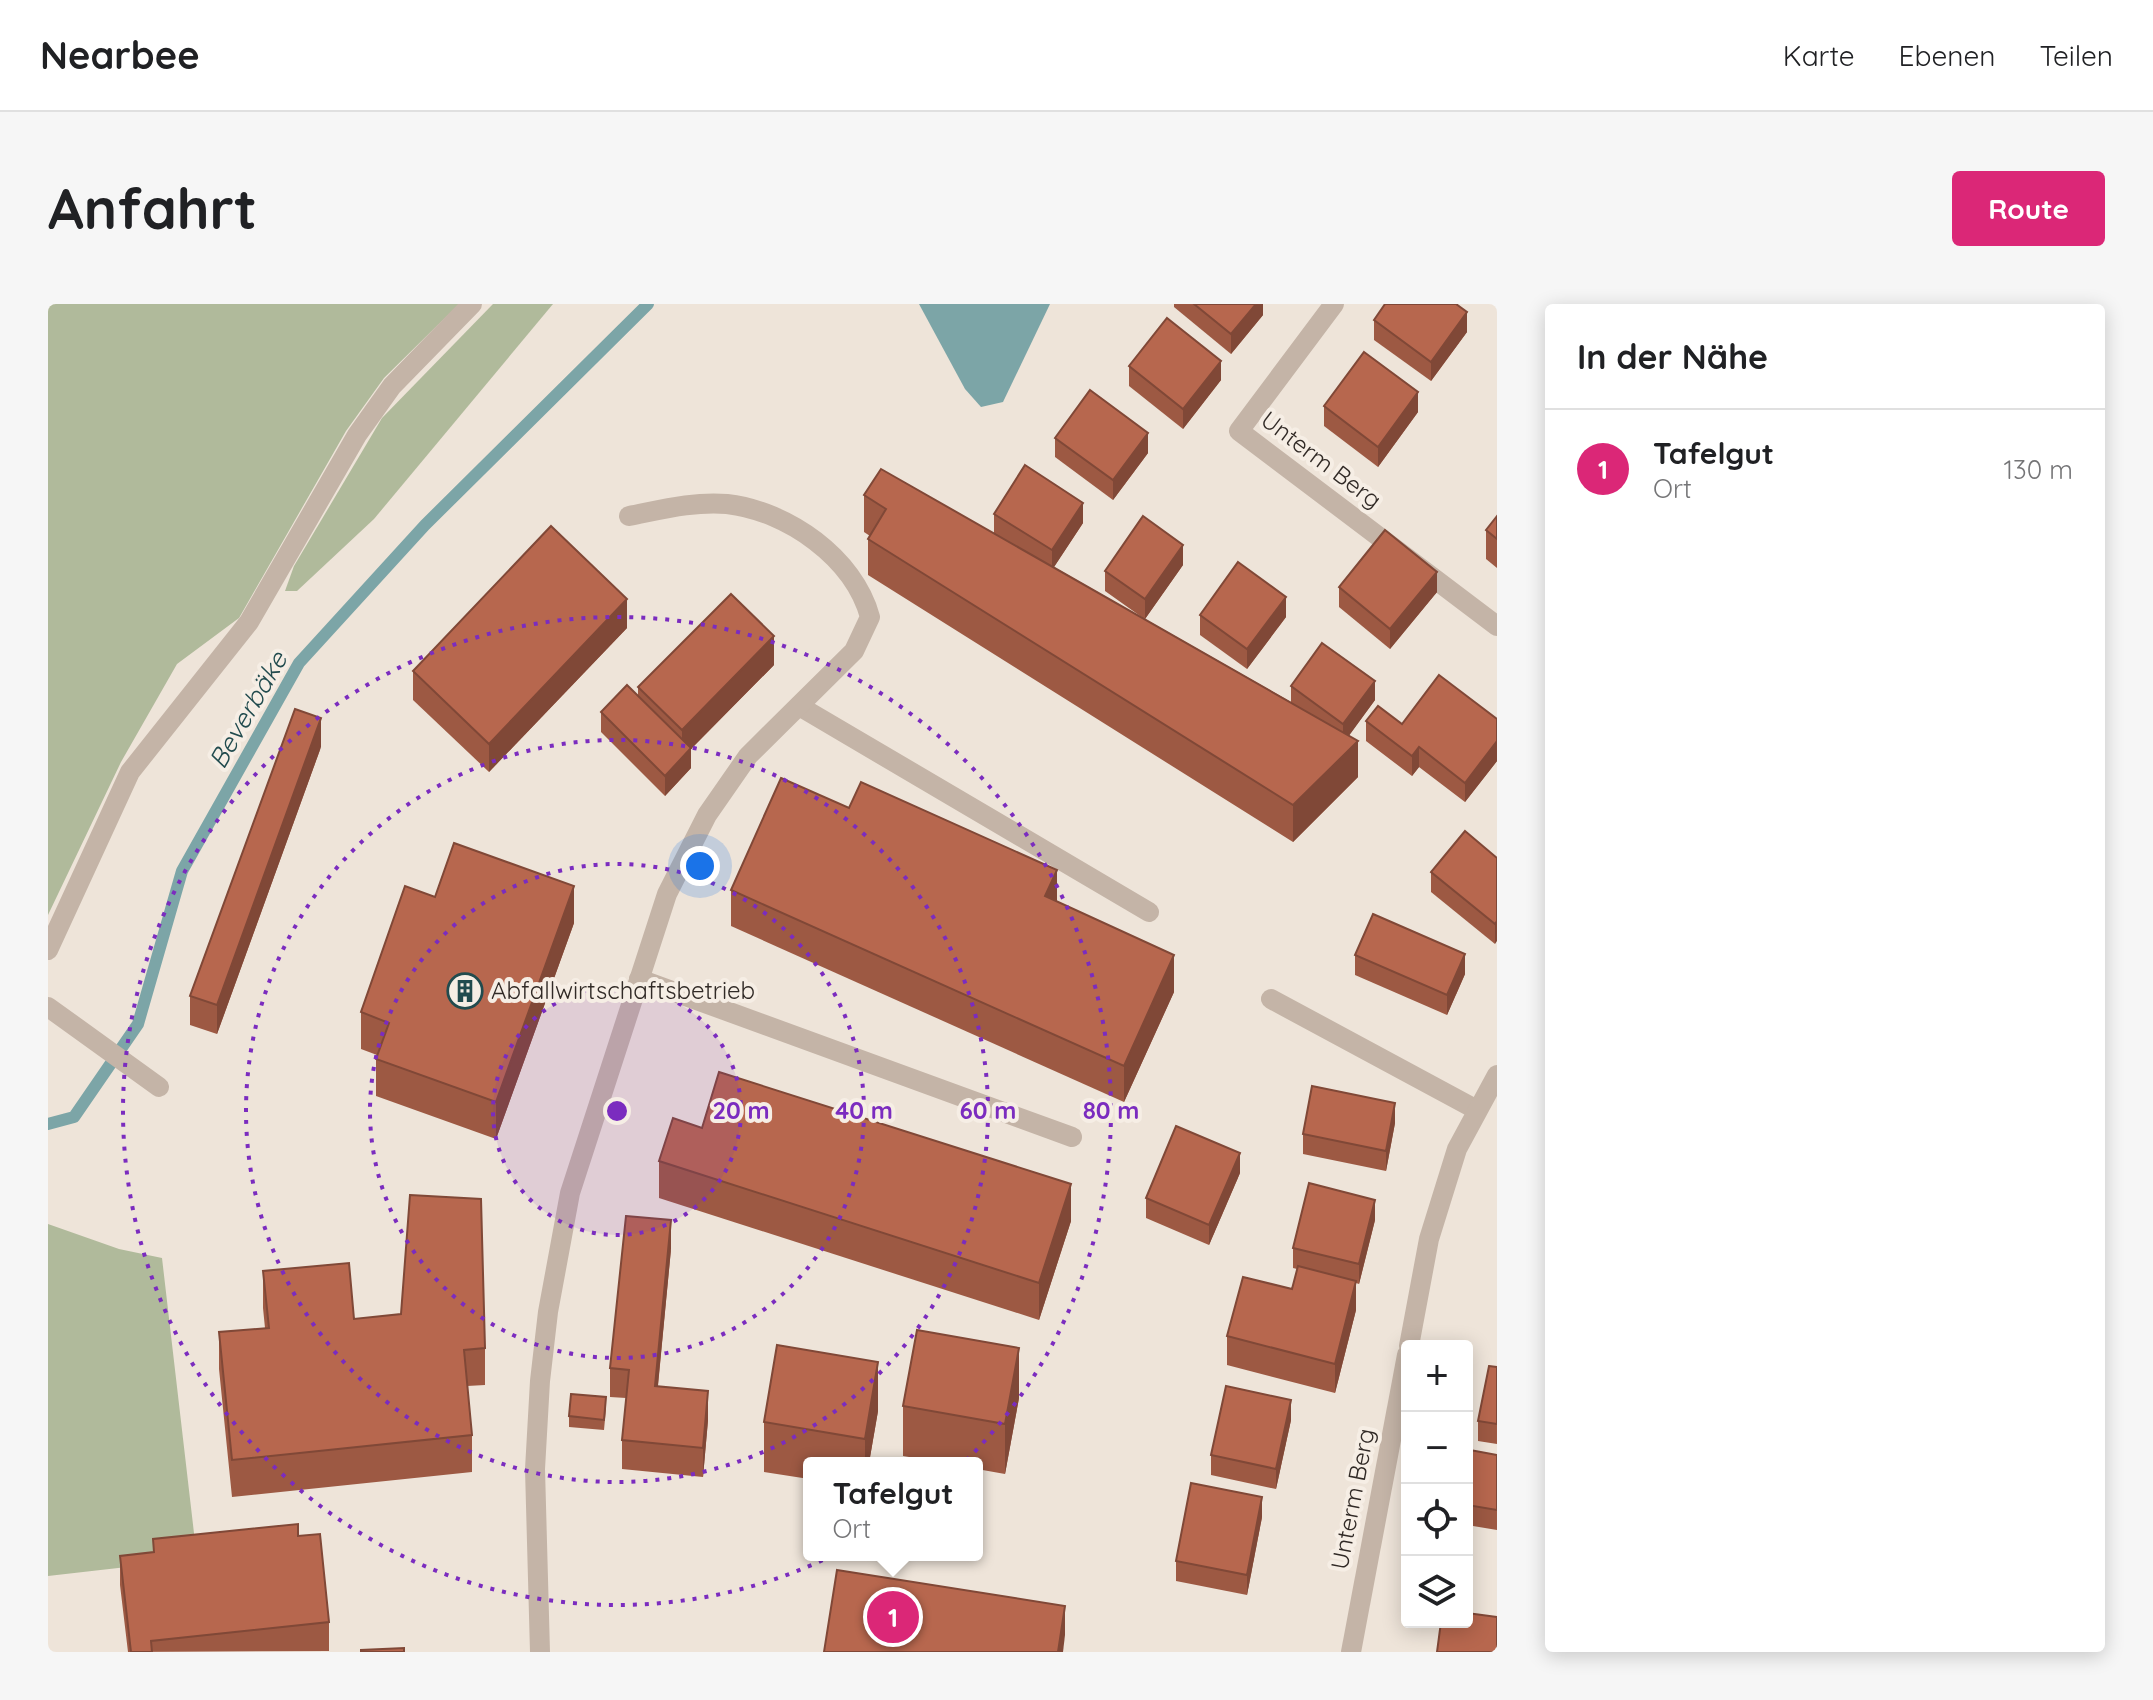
<!DOCTYPE html>
<html lang="de">
<meta charset="utf-8">
<style>
body{margin:0;font-family:Quicksand,sans-serif;background:#f6f6f6;color:#202124}
.controls{position:absolute;right:24px;bottom:24px;display:grid;overflow:hidden;border-radius:8px;box-shadow:0 4px 20px #0003}
.controls button{width:72px;height:72px;display:grid;place-items:center;padding:0;border:0;border-bottom:2px solid #e0e0e0;background:#fff;color:#202124;font:40px sans-serif}
.you{position:absolute;left:652px;top:562px;width:28px;height:28px;margin:-20px;border:6px solid #fff;border-radius:50%;background:#1a73e8;box-shadow:0 0 0 12px #1a73e833}
.badge{display:grid;place-items:center;width:52px;height:52px;border-radius:50%;background:#db2777;color:#fff;font-size:26px;font-weight:700}
.pin{position:absolute;translate:-50% -50%;border:4px solid #fff;box-shadow:0 2px 8px #0006}
.popup{position:absolute;left:755px;top:1153px;width:180px;height:104px;box-sizing:border-box;display:grid;place-content:center;border-radius:8px;background:#fff;filter:drop-shadow(0 2px 6px #0005);font-size:26px;white-space:nowrap;color:#757577}
.popup b{font-size:30px;color:#202124}
.popup::after{content:'';position:absolute;left:50%;top:100%;margin-left:-16px;border:16px solid transparent;border-top-color:#fff}
.list{margin:0;padding:0;list-style:none}
h2{display:flex;justify-content:space-between;align-items:center;height:104px;margin:0;padding:0 32px;font-size:34px}
h2 small{font-size:26px;font-weight:400;color:#757577}
.list li{display:grid;grid-template-columns:52px 1fr auto;gap:24px;align-items:center;box-sizing:border-box;height:120px;padding:0 32px;border-top:2px solid #e0e0e0}
.list b{display:block;font-size:30px;white-space:nowrap}
.list p{margin:0;font-size:26px;white-space:nowrap;color:#757577}
.list em{font-size:26px;font-style:normal;color:#757577}
.icon{flex:none;width:44px;height:44px;fill:none;stroke:currentColor;stroke-width:2;stroke-linecap:round;stroke-linejoin:round}
.map{position:relative;flex:none;width:1449px;height:1348px;overflow:hidden;border-radius:8px}
header{display:flex;align-items:center;gap:48px;box-sizing:border-box;height:112px;padding:0 40px;background:#fff;border-bottom:2px solid #e0e0e0}
header strong{font-size:38px}
nav{display:flex;gap:44px;margin-inline-start:auto;font-size:28px}
.intro{display:flex;align-items:center;justify-content:space-between;box-sizing:border-box;height:192px;padding:0 48px}
h1{margin:0;font-size:56px}
.button{padding:20px 36px;border-radius:8px;background:#db2777;color:#fff;font-size:28px;font-weight:700}
main{display:flex;gap:48px;padding:0 48px}
aside{flex:1;background:#fff;border-radius:8px;box-shadow:0 4px 20px #0003}
.map>svg:first-child{display:block}
.green{fill:#b0ba9b}
.water{fill:#7ca5a7}
.lines{fill:none;stroke-linecap:round;stroke-linejoin:round}
.stream{stroke:#7ca5a7;stroke-width:12}
.minor{stroke:#c4b4a7;stroke-width:20}
.wall{fill:#9d5943}
.shaded-wall{fill:#804837}
.building{fill:#b7674e;stroke:#804837;stroke-width:2}
.ring{fill:none;stroke:#7b2cbf;stroke-width:4;stroke-dasharray:4 8}
.labels{text-anchor:middle;stroke-width:8;stroke-linejoin:round;paint-order:stroke}
.street-label{font-size:24px;fill:#312a26;stroke:#f6eee5}
.poi-label{font-size:24px;fill:#312a26;stroke:#f6eee5;text-anchor:start}
.water-label{font-size:26px;font-style:italic;fill:#214b4e;stroke:#f6eee5}
.centre{fill:#7b2cbf;stroke:#f6eee5;stroke-width:4}
.ring-label{font-size:24px;text-anchor:middle;font-weight:bold;fill:#7b2cbf;stroke:#f6eee5;stroke-width:8;stroke-linejoin:round;paint-order:stroke}
</style>
<header>
<strong>Nearbee</strong>
<nav><a>Karte</a><a>Ebenen</a><a>Teilen</a></nav>
</header>
<div class="intro"><h1>Anfahrt</h1><a class="button">Route</a></div>
<main>
<div class="map">
<svg width="1449" height="1348" viewBox="0 0 1449 1348">
<rect width="100%" height="100%" fill="#eee4d9"/>
<g class="green">
<polygon points="0,0 411,0 336,74 298,127 191,314 129,360 73,458 0,611"/>
<polygon points="445,0 505,0 326,215 249,287 237,287 246,262 334,114"/>
<polygon points="0,920 71,945 114,954 149,1255 0,1272"/>
</g>
<polygon class="water" points="871,0 1002,0 955,98 933,103 917,85"/>
<g class="lines">
<polyline class="stream" points="0,820 26,813 90,720 134,567 251,359 377,221 600,0"/>
<g class="minor">
<polyline points="1286,0 1191,127 1449,322"/>
<polyline points="751,402 1101,608"/>
<polyline points="0,646 82,468 201,318 309,131 344,82 424,0"/>
<polyline points="591,675 1024,833"/>
<polyline points="1223,695 1429,806"/>
<polyline points="0,703 111,783"/>
<polyline points="1361,1042 1381,935 1409,845 1449,771"/>
<path d="M 492,1348 L 487,1165 L 492,1077 L 500,1008 L 522,889 L 619,590 L 659,511 L 700,452 L 806,347 L 822,313 C 806,254 740,207 679,200 C 646,197 612,206 581,212"/>
<polyline points="1303,1348 1359,1051"/>
</g>
</g>
<g class="wall">
<polygon points="1126,0 1215,0 1215,11 1183,50 1126,3"/>
<polygon points="1326,16 1419,28 1383,77 1326,36"/>
<polygon points="1081,62 1173,76 1135,125 1081,82"/>
<polygon points="1276,102 1370,108 1330,163 1276,122"/>
<polygon points="1007,134 1100,149 1065,196 1007,153"/>
<polygon points="816,191 946,229 946,210 1035,219 1006,263 1095,314 1057,287 1057,267 1135,261 1097,315 1243,398 1243,382 1327,396 1301,431 1310,473 1245,538 820,271 820,235 822,232 816,228"/>
<polygon points="1449,212 1449,264 1438,255 1438,226"/>
<polygon points="1291,283 1389,288 1342,345 1291,303"/>
<polygon points="1152,311 1238,313 1199,365 1152,331"/>
<polygon points="579,324 441,468 365,396 365,367"/>
<polygon points="726,361 643,445 643,464 617,492 553,428 553,408 590,392 590,383"/>
<polygon points="1449,415 1449,457 1417,498 1371,463 1364,472 1318,437 1318,417 1354,420"/>
<polygon points="273,443 169,730 142,721 142,692"/>
<polygon points="1449,554 1447,640 1383,588 1383,568"/>
<polygon points="683,586 1009,598 1126,688 1076,798 683,622"/>
<polygon points="387,593 526,619 448,835 328,792 328,755 329,751 313,745 313,708"/>
<polygon points="1307,651 1417,670 1399,711 1307,671"/>
<polygon points="1347,819 1338,867 1255,850 1255,830"/>
<polygon points="654,824 1023,917 991,1016 611,894 611,857"/>
<polygon points="1192,869 1161,941 1098,914 1098,894"/>
<polygon points="1327,916 1311,980 1308,979 1308,1006 1287,1089 1179,1061 1179,1032 1244,985 1249,965 1245,964 1245,944"/>
<polygon points="623,945 610,1082 660,1116 655,1173 574,1165 574,1136 578,1094 562,1093 562,1064"/>
<polygon points="215,967 306,1015 437,1044 437,1081 419,1082 424,1131 424,1168 184,1193 171,1065 171,1028 217,1024 215,1004"/>
<polygon points="1449,1063 1449,1140 1430,1137 1430,1117"/>
<polygon points="971,1094 957,1170 929,1165 929,1159 897,1159 855,1152 855,1102"/>
<polygon points="558,1104 556,1126 521,1123 521,1112"/>
<polygon points="830,1107 821,1159 761,1159 761,1175 716,1168 716,1118"/>
<polygon points="1243,1116 1228,1185 1163,1171 1163,1151"/>
<polygon points="1449,1151 1449,1226 1419,1221 1419,1166"/>
<polygon points="1214,1213 1199,1291 1128,1277 1128,1257"/>
<polygon points="105,1235 281,1318 281,1347 80,1348 72,1281 72,1252 105,1248"/>
</g>
<g class="shaded-wall">
<polygon points="1208,0 1215,0 1215,11 1183,50 1183,30"/>
<polygon points="1419,8 1419,28 1383,77 1383,58"/>
<polygon points="1173,57 1173,76 1135,125 1135,105"/>
<polygon points="1370,88 1370,108 1330,163 1330,143"/>
<polygon points="1100,129 1100,149 1065,196 1065,176"/>
<polygon points="1035,199 1035,219 1004,266 1004,246"/>
<polygon points="1135,241 1135,261 1097,315 1097,295"/>
<polygon points="1389,268 1389,288 1342,345 1342,325"/>
<polygon points="1238,293 1238,313 1199,365 1199,345"/>
<polygon points="579,295 579,324 441,468 441,440"/>
<polygon points="726,332 726,361 643,445 643,464 617,492 617,472 634,454 634,426"/>
<polygon points="1327,377 1327,396 1295,440 1295,420"/>
<polygon points="273,414 273,443 169,730 169,701"/>
<polygon points="1310,437 1310,473 1245,538 1245,501"/>
<polygon points="1449,437 1449,457 1417,498 1417,479"/>
<polygon points="1371,443 1371,463 1364,472 1364,452"/>
<polygon points="1009,566 1009,603 997,592"/>
<polygon points="526,582 526,619 448,835 448,798"/>
<polygon points="1449,617 1449,637 1447,640 1447,620"/>
<polygon points="1417,650 1417,670 1399,711 1399,691"/>
<polygon points="1126,651 1126,688 1076,798 1076,762"/>
<polygon points="1347,799 1347,819 1338,867 1338,847"/>
<polygon points="1192,849 1192,869 1161,941 1161,921"/>
<polygon points="1023,880 1023,917 991,1016 991,979"/>
<polygon points="1327,896 1327,916 1311,980 1311,960"/>
<polygon points="623,916 623,945 607,1111 607,1082"/>
<polygon points="1308,977 1308,1006 1287,1089 1287,1060"/>
<polygon points="971,1044 971,1094 957,1170 957,1120"/>
<polygon points="830,1058 830,1107 821,1159 817,1159 817,1135"/>
<polygon points="660,1087 660,1116 655,1173 655,1144"/>
<polygon points="1243,1096 1243,1116 1228,1185 1228,1165"/>
<polygon points="1214,1193 1214,1213 1199,1291 1199,1271"/>
<polygon points="1017,1302 1017,1331 1015,1348 1010,1348"/>
</g>
<g class="building">
<polygon points="1146,0 1208,0 1183,30"/>
<polygon points="1337,0 1408,0 1419,8 1383,58 1326,16"/>
<polygon points="1119,14 1173,57 1135,105 1081,62"/>
<polygon points="1316,48 1370,88 1330,143 1276,102"/>
<polygon points="1042,86 1100,129 1065,176 1007,134"/>
<polygon points="977,161 1035,199 1004,246 946,210"/>
<polygon points="833,165 1310,437 1245,501 820,235 838,205 816,191"/>
<polygon points="1095,212 1135,241 1097,295 1057,267"/>
<polygon points="1449,212 1449,235 1438,226"/>
<polygon points="503,222 579,295 441,440 365,367"/>
<polygon points="1337,226 1389,268 1342,325 1291,283"/>
<polygon points="1190,258 1238,293 1199,345 1152,311"/>
<polygon points="683,290 726,332 634,426 590,383"/>
<polygon points="1274,339 1327,377 1295,420 1243,382"/>
<polygon points="1391,371 1449,415 1449,437 1417,479 1371,443 1364,452 1318,417 1330,402 1354,420"/>
<polygon points="579,381 643,444 617,472 553,408"/>
<polygon points="247,405 273,414 169,701 142,692"/>
<polygon points="733,474 801,504 813,478 1009,566 997,592 1126,651 1076,762 683,586"/>
<polygon points="1417,527 1449,554 1449,617 1447,620 1383,568"/>
<polygon points="406,539 526,582 448,798 328,755 341,719 313,708 357,582 387,593"/>
<polygon points="1325,610 1417,650 1399,691 1307,651"/>
<polygon points="671,768 1023,880 991,979 611,857 625,814 654,824"/>
<polygon points="1264,782 1347,799 1338,847 1255,830"/>
<polygon points="1128,822 1192,849 1161,921 1098,894"/>
<polygon points="1261,879 1327,896 1311,960 1245,944"/>
<polygon points="362,891 433,895 437,1044 416,1046 424,1131 184,1156 171,1028 221,1024 215,967 301,959 306,1015 353,1010"/>
<polygon points="578,912 623,916 607,1082 660,1087 655,1144 574,1136 581,1066 562,1064"/>
<polygon points="1250,962 1308,977 1287,1060 1179,1032 1195,973 1244,985"/>
<polygon points="869,1026 971,1044 957,1120 855,1102"/>
<polygon points="729,1041 830,1058 817,1135 716,1118"/>
<polygon points="1441,1062 1449,1063 1449,1120 1430,1117"/>
<polygon points="1178,1082 1243,1096 1228,1165 1163,1151"/>
<polygon points="523,1090 558,1093 556,1116 521,1112"/>
<polygon points="1422,1146 1449,1151 1449,1206 1419,1201 1419,1166"/>
<polygon points="1143,1179 1214,1193 1199,1271 1128,1257"/>
<polygon points="250,1220 250,1232 272,1230 281,1318 103,1337 104,1348 83,1348 72,1252 106,1248 105,1235"/>
<polygon points="789,1266 1017,1302 1010,1348 776,1348"/>
<polygon points="1419,1309 1449,1313 1449,1348 1389,1348 1393,1318 1419,1318"/>
<polygon points="356,1344 356,1348 313,1348 313,1346"/>
</g>
<circle cx="569" cy="807" r="124" fill="#7b2cbf" fill-opacity=".12"/>
<g class="ring">
<circle cx="569" cy="807" r="124"/>
<circle cx="569" cy="807" r="247"/>
<circle cx="569" cy="807" r="371"/>
<circle cx="569" cy="807" r="494"/>
</g>
<defs>
<symbol id="building-ring" viewBox="-11 -11 22 22"><circle r="9.5" fill="#f6eee5" stroke="#214b4e" stroke-width="1.5"/><path d="M-4-6H4V6H1V3H-1V6H-4ZM-2.5-4.3h1.7v1.8h-1.7ZM.8-4.3h1.7v1.8H.8ZM-2.5-1h1.7V.8h-1.7ZM.8-1h1.7V.8H.8Z" fill="#214b4e"/></symbol>
</defs>
<g fill-rule="evenodd">
<use href="#building-ring" x="397" y="667" width="40" height="40"/>
</g>
<g class="labels">
<g class="street-label">
<text transform="translate(1273 156) rotate(37)" y="8">Unterm Berg</text>
<text transform="translate(1305 1195) rotate(-79)" y="8">Unterm Berg</text>
</g>
<g class="poi-label">
<text x="443" y="695">Abfallwirtschaftsbetrieb</text>
</g>
<g class="water-label">
<text transform="translate(200 406) rotate(-60)" y="9">Beverbäke</text>
</g>
</g>
<circle cx="569" cy="807" r="12" class="centre"/>
<g class="ring-label">
<text x="693" y="815">20 m</text>
<text x="816" y="815">40 m</text>
<text x="940" y="815">60 m</text>
<text x="1063" y="815">80 m</text>
</g>
</svg>
<div class="controls">
<button>+</button>
<button>−</button>
<button><svg class="icon" aria-label="locate" viewBox="0 0 24 24"><circle cx="12" cy="12" r="6"/><path d="M12 2v4M12 18v4M2 12h4M18 12h4"/></svg></button>
<button><svg class="icon" aria-label="layers" viewBox="0 0 24 24"><path d="M12 4l9 5-9 5-9-5zM3 14l9 5 9-5"/></svg></button>
</div>
<div class="you"></div>
<div class="pin badge" style="left:845px;top:1313px">1</div>
<div class="popup"><b>Tafelgut</b>Ort</div>
</div>
<aside>
<h2>In der Nähe<small></small></h2>
<ul class="list">
<li><span class="badge">1</span><div><b>Tafelgut</b><p>Ort</p></div><em>130 m</em></li>
</ul>
</aside>
</main>
